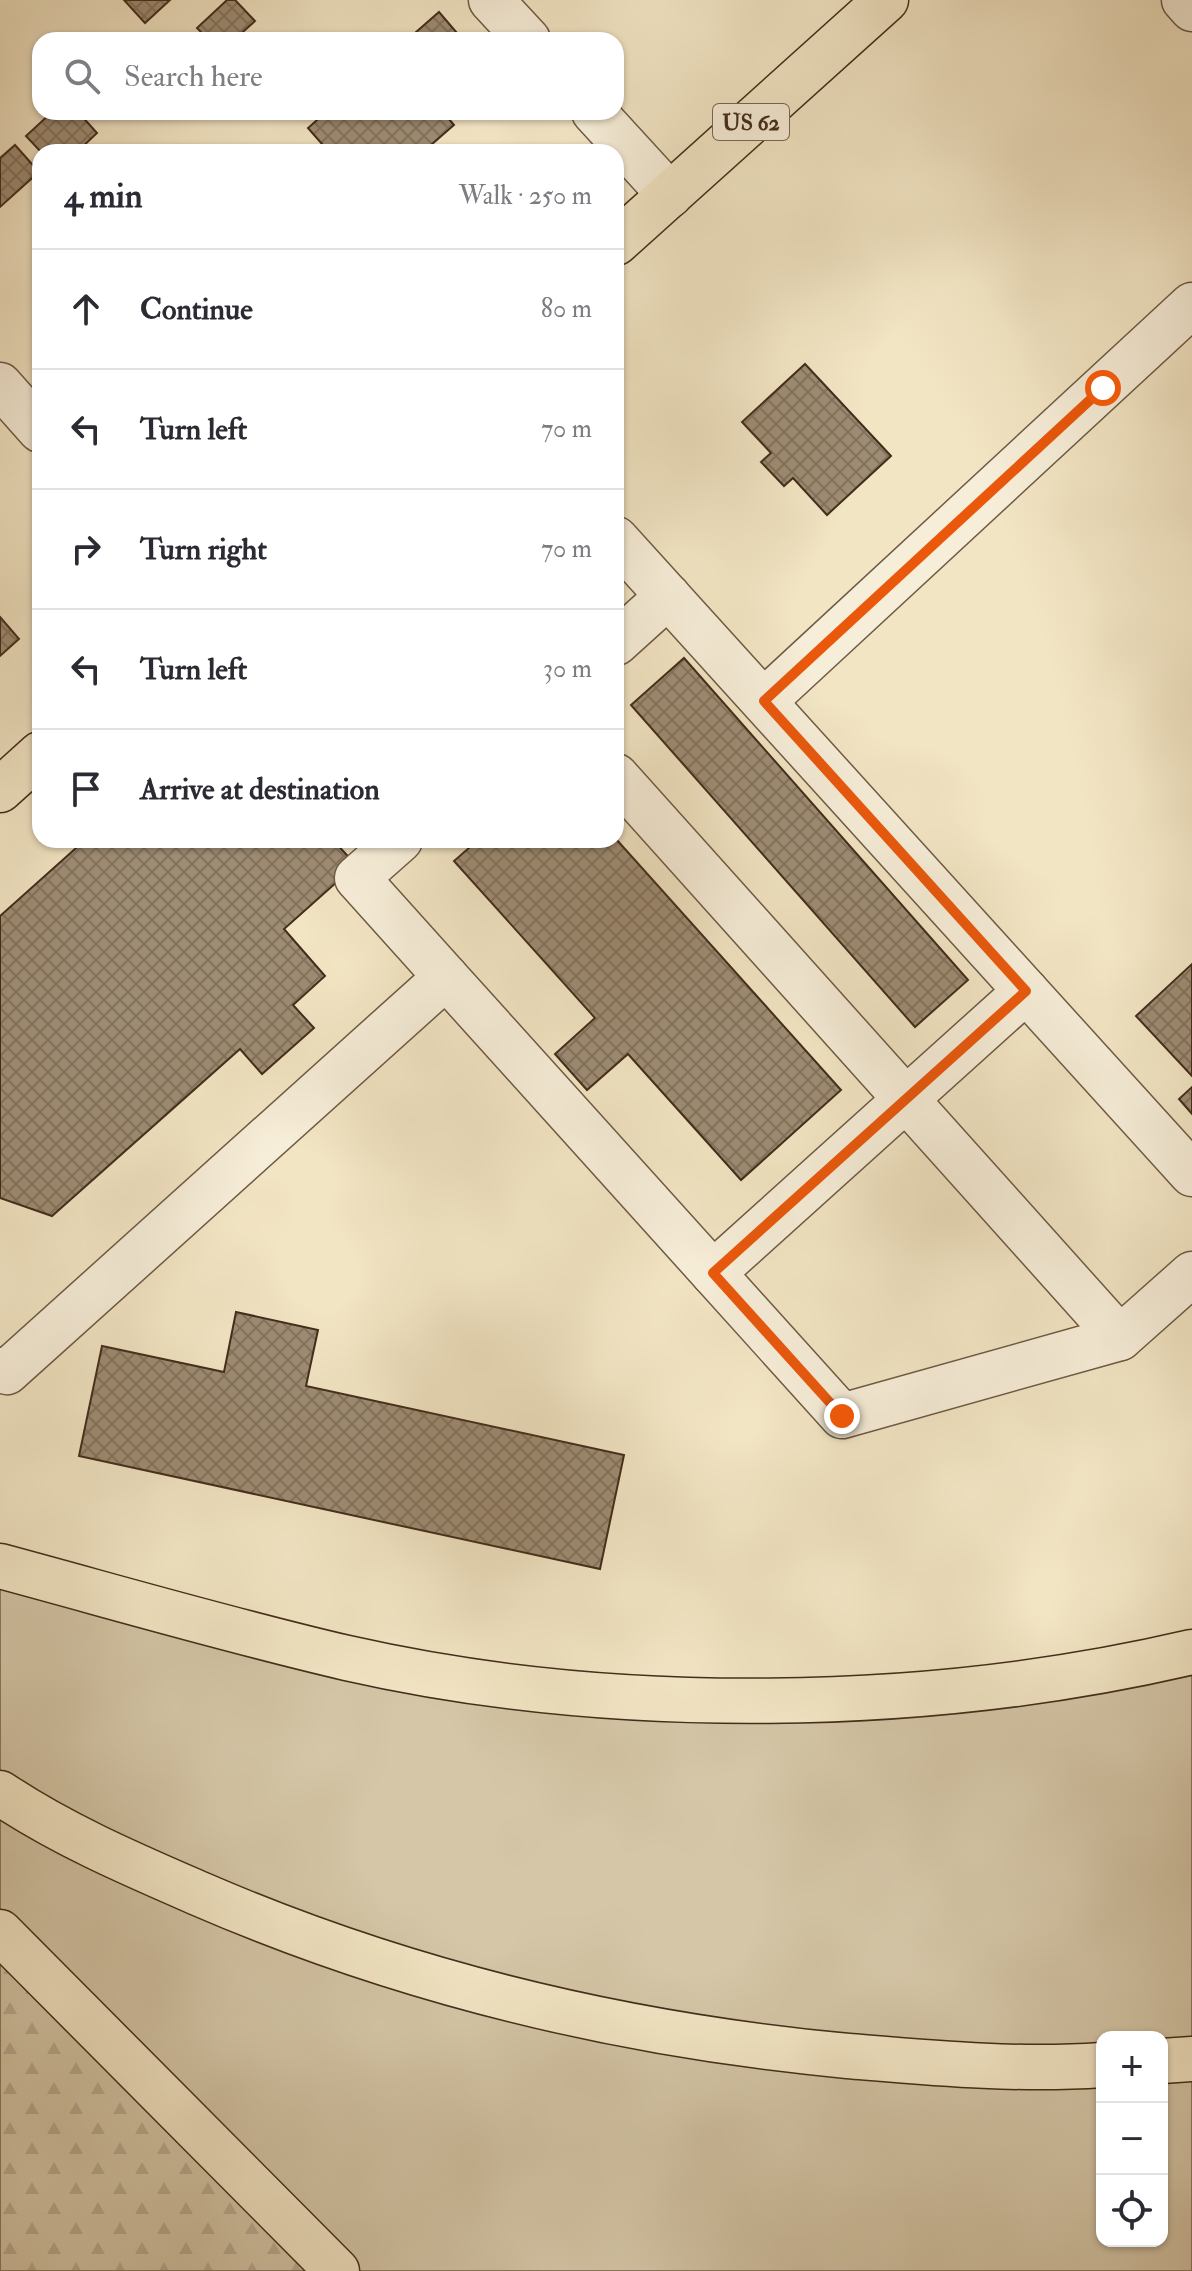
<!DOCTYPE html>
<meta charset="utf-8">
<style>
body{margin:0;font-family:"IM FELL Double Pica",serif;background:#f2f2f3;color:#2b2b33}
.controls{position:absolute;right:24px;bottom:24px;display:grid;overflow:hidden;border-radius:16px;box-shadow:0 2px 6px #0004}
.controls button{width:72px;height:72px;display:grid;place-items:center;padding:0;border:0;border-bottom:2px solid #e1e1e2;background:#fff;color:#2b2b33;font:40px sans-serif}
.stop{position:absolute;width:24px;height:24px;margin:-18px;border:6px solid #ea580c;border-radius:50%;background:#fff}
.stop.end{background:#ea580c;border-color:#fff;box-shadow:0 2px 8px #0008}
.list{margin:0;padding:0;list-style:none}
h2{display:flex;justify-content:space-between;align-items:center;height:104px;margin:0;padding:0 32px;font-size:34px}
h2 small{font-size:26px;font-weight:400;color:#7c7c81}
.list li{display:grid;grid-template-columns:52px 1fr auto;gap:24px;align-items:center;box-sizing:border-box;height:120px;padding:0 32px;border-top:2px solid #e1e1e2}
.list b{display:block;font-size:30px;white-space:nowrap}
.list em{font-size:26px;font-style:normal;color:#7c7c81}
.icon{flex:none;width:44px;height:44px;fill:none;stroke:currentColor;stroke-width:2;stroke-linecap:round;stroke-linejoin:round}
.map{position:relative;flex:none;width:1192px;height:2271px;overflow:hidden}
.search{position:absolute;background:#fff;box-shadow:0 2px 6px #0004;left:32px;top:32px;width:592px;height:88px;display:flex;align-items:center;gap:20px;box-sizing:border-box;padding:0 28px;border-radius:24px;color:#7c7c81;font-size:30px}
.panel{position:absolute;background:#fff;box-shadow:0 2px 6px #0004;left:32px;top:144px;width:592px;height:704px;border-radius:24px}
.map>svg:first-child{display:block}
.grass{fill:#d4c6a7;stroke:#8c7961;stroke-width:2;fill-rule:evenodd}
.forest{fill:url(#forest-firs);stroke:#8c7961;stroke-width:2}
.building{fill:url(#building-cross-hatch);stroke:#432c1b;stroke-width:2}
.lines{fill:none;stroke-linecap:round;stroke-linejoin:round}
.minor-casing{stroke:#6f5a45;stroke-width:47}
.major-casing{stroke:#432c1b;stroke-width:47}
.highway-casing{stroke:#432c1b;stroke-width:47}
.minor{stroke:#f7eed9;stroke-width:44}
.major{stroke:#f2e5c4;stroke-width:44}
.highway{stroke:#f2e5c4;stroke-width:44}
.route{stroke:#ea580c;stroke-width:10}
.labels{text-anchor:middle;stroke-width:7;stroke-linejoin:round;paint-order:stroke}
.shield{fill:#f7eed9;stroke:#796654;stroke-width:2}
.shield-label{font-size:22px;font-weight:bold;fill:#432c1b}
</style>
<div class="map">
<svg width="1192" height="2271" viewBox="0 0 1192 2271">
<defs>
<pattern id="forest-firs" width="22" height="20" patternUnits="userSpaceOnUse" patternTransform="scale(2)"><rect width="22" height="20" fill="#d4c6a7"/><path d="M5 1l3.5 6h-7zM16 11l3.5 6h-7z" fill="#b7aa8f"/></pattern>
<pattern id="building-cross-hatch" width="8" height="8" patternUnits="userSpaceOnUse" patternTransform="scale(2)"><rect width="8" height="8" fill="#9e8c73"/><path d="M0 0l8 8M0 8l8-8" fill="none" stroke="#82735e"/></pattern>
</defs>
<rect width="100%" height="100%" fill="#f2e5c4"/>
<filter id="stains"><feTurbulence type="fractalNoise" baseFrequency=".0025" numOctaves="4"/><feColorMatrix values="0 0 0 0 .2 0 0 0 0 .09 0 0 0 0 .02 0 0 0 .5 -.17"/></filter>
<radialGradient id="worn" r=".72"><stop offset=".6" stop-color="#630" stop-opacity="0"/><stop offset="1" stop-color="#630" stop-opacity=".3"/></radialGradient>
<path class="grass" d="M 0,1566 L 347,1658 L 721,1700 L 1192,1652 L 1192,2271 L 337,2271 L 0,1932 ZM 1102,2037 L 1162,2037 L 1162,2241 L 1102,2241 Z"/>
<polygon class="forest" points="0,1932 337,2271 0,2271"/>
<g class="building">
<polygon points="124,0 170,0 145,23"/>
<polygon points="227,0 235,0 255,21 234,40 209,40 197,28"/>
<polygon points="439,12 463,40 407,40"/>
<polygon points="52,112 78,112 97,133 77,152 41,152 26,136"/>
<polygon points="326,112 443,112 454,125 423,152 329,152 308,128"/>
<polygon points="15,145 39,172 0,207 0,158"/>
<polygon points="805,364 891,456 827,515 793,478 784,486 761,462 771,453 742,422"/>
<polygon points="0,617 19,639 0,656"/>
<polygon points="684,658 968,980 915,1027 631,705"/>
<polygon points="616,839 841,1090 741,1180 628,1054 587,1090 555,1054 595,1018 454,861 478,840"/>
<polygon points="85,840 333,840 356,865 284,929 325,976 293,1005 314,1028 262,1074 240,1049 52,1216 0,1198 0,916"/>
<polygon points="1192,964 1192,1076 1136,1016"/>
<polygon points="1192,1087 1192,1114 1179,1099"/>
<polygon points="236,1312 318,1330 306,1386 624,1455 600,1569 79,1456 102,1346 224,1372"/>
</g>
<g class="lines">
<defs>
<g id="minor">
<polyline points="491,0 528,40"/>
<polyline points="1184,0 1192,9"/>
<polyline points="594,112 670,195"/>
<polyline points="0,385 40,430"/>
<polyline points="616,539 1192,1174"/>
<polyline points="616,643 668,596"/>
<polyline points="764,701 1192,305"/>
<polyline points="616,776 1120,1338 1192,1274"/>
<polyline points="400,840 357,878 446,977"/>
<polyline points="713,1273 842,1416 1120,1338"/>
<polyline points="0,1370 7,1372 446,977 713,1273 1026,991"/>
</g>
<g id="major">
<polyline points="616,243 886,0"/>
<polyline points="0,790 40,754"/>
</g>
<g id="highway">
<path d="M 0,1566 C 115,1597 231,1631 347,1658 C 612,1718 927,1714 1192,1652"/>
<path d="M 0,1793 C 63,1835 131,1864 200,1894 C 408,1984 623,2035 848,2056 C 933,2063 1017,2071 1102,2065"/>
<polyline points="0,1932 337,2271"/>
<polyline points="1162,2061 1192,2059"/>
</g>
</defs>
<use href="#minor" class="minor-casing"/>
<use href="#major" class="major-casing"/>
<use href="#highway" class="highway-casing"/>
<use href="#minor" class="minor"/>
<use href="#major" class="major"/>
<use href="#highway" class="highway"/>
</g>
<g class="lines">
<polyline class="route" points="842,1416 713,1273 1026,991 764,701 1103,388"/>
</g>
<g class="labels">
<rect class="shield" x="713" y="104" width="76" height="36" rx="6"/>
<g class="shield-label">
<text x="751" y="130">US 62</text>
</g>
</g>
<rect width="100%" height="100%" filter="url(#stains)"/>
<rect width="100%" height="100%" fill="url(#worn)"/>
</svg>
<div class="controls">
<button>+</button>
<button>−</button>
<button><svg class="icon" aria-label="locate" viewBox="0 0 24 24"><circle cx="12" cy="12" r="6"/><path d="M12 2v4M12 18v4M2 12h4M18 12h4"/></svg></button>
</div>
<div class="stop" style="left:1103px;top:388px"></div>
<div class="stop end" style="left:842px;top:1416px"></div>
<div class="search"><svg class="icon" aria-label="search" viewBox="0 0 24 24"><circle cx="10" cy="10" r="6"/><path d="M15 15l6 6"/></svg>Search here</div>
<section class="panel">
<h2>4 min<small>Walk · 250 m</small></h2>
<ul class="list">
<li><svg class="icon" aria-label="ahead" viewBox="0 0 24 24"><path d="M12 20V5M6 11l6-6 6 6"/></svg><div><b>Continue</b></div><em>80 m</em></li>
<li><svg class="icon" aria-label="left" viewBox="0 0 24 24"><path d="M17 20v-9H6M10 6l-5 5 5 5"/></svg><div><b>Turn left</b></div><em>70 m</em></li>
<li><svg class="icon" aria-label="right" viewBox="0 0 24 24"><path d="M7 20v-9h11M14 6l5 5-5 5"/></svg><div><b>Turn right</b></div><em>70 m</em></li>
<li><svg class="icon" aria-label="left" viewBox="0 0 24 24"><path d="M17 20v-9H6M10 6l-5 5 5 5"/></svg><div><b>Turn left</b></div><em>30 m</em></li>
<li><svg class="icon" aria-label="arrive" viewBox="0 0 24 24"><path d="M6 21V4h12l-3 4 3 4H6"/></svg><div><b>Arrive at destination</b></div></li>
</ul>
</section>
</div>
